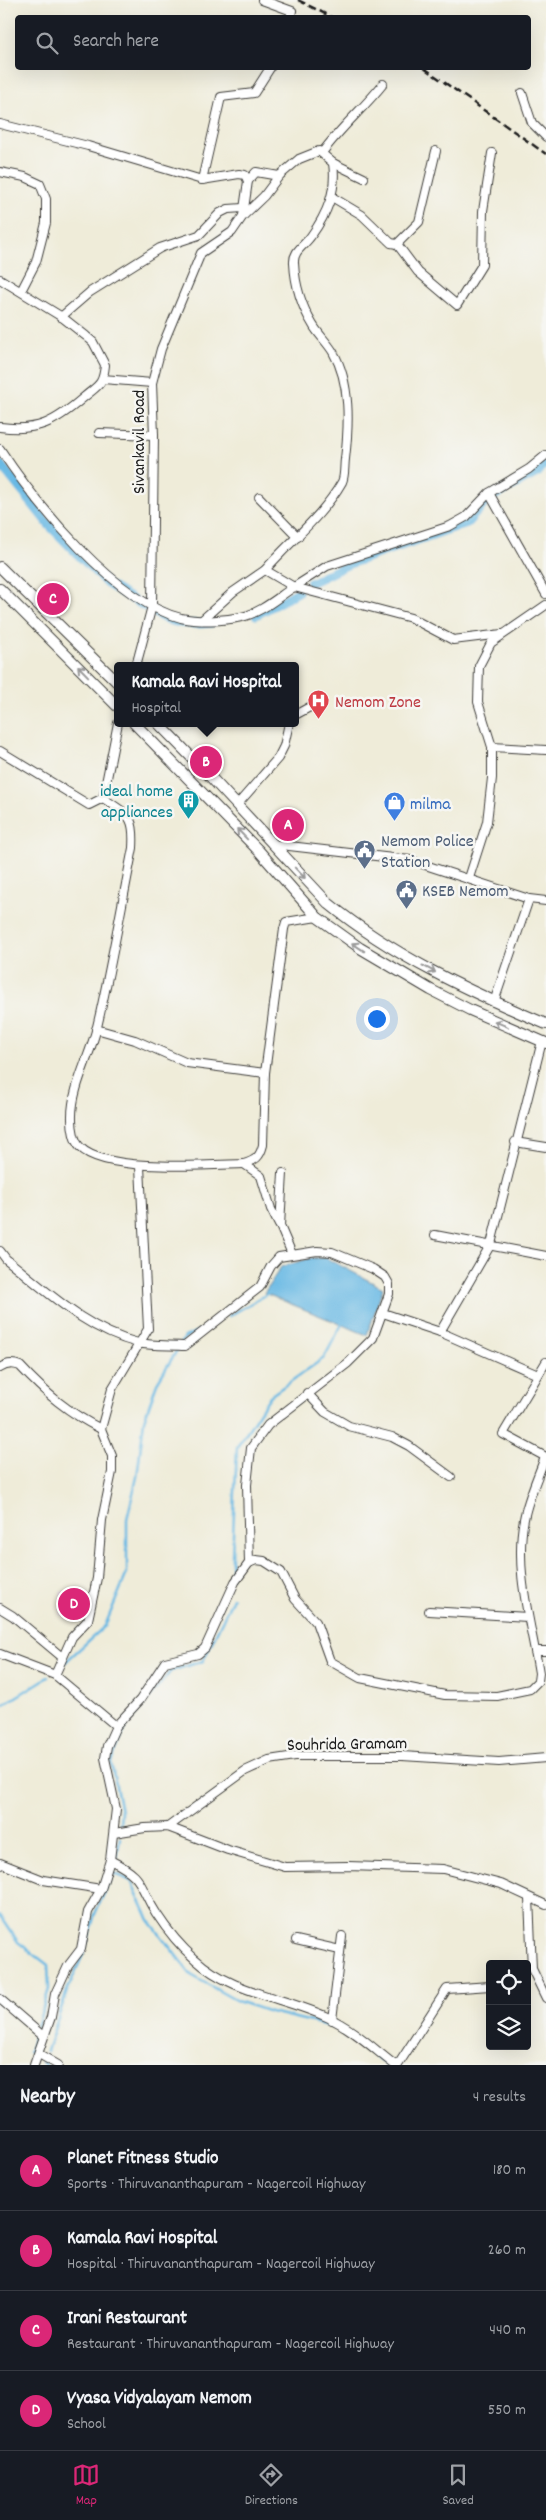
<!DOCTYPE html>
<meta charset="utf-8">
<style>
body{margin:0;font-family:Dekko,sans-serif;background:#20242c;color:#f1f3f6}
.controls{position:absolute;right:15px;bottom:15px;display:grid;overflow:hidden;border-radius:5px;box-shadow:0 5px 20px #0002}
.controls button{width:45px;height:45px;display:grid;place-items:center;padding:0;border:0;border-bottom:1px solid #363941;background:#171b24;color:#f1f3f6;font:25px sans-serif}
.you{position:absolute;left:376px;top:1018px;width:18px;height:18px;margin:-12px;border:4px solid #fff;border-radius:50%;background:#1a73e8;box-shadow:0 0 0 8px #1a73e833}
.badge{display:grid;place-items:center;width:32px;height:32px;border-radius:50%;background:#db2777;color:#fff;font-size:16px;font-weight:700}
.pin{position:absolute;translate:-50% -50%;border:2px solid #fff;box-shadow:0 1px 5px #0006}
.popup{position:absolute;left:114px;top:662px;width:185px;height:65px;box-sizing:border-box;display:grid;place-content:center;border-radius:5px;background:#171b24;filter:drop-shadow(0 1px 4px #0005);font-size:16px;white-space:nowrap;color:#9ea1a6}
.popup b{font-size:19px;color:#f1f3f6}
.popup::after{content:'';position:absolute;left:50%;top:100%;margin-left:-10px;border:10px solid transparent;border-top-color:#171b24}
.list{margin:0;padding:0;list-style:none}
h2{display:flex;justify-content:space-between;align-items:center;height:65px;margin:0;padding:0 20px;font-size:21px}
h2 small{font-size:16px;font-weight:400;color:#9ea1a6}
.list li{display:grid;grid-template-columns:32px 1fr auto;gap:15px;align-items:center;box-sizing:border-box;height:80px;padding:0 20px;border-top:1px solid #363941}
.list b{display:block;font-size:19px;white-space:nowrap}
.list p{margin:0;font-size:16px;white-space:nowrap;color:#9ea1a6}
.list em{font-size:16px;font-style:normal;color:#9ea1a6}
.icon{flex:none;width:28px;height:28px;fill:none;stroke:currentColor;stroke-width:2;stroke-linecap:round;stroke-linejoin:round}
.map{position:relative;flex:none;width:546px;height:2065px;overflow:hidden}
.search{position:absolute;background:#171b24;box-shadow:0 5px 20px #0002;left:15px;right:15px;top:15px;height:55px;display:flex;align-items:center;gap:12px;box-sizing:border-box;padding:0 18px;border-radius:5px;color:#9ea1a6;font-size:19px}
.sheet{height:385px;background:#171b24}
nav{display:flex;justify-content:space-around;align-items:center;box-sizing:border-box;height:70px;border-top:1px solid #363941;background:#171b24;font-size:14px;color:#9ea1a6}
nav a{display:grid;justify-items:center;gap:2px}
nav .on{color:#db2777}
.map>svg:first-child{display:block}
.built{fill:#e8d2ee}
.water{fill:#69b9e4;stroke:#426a80}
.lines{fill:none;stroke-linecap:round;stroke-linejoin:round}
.stream{stroke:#69b9e4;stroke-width:2.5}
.canal{stroke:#69b9e4;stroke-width:9}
.minor-casing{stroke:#3c3b38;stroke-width:10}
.major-casing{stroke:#3c3b38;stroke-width:12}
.minor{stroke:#fff;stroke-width:8}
.major{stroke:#fff;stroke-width:10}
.rail{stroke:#1c1c1c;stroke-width:2.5;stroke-dasharray:8 4;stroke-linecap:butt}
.oneway{stroke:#999}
.labels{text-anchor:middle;stroke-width:5;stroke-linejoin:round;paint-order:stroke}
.street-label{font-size:18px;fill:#1c1c1c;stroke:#f6f6f2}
.health-label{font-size:18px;fill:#be3a42;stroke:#f6f6f2;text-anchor:start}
.culture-label{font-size:18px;fill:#0d838f;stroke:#f6f6f2;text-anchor:end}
.shop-label{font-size:18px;fill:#366cbe;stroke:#f6f6f2;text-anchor:start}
.service-label{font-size:18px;fill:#4e5e75;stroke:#f6f6f2;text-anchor:start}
</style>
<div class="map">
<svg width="546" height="2065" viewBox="0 0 546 2065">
<rect width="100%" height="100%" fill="#f6f6f2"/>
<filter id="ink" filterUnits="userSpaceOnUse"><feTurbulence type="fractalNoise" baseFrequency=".02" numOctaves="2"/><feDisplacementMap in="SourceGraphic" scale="10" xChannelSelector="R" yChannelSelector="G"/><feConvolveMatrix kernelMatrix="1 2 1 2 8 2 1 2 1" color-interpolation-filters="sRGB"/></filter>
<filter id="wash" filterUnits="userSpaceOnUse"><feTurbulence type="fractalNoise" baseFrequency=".0096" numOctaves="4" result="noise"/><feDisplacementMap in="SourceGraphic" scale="20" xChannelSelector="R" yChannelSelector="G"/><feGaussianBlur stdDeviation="1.12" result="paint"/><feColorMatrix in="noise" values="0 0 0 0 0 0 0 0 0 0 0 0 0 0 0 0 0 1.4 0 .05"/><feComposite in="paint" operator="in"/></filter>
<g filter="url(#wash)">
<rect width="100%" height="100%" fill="#efecd9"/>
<polygon class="built" points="61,1592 88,1592 87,1615 61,1615"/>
<polygon class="water" points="311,1258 326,1258 383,1288 367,1335 264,1293 281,1267"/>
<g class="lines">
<g class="stream">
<polyline points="229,1316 269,1293"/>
<polyline points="231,1578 237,1447 270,1396 324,1358 342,1324"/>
<polyline points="62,1665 105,1626 127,1573 127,1519 137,1477 144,1420 157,1383 185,1337 199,1331"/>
<polyline points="0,1707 48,1677"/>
<polyline points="120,1825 121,1811 111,1762 126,1727 171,1671 203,1661 233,1598"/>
<polyline points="117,1858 120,1838"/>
<polyline points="114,1869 113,1873 131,1881 149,1920 191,1975 237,2001 270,2012 341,2029 387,2065"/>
<polyline points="0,1915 18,1942 48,1965 49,1989 29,2052 32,2054"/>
<polyline points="47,2051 67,1991 84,1952 95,1914 113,1873"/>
<polyline points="42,2062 46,2065"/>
</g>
<g class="canal">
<polyline points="0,464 49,525 107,584 145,607"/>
<polyline points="496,495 537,473 543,466"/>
<polyline points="310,583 349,564 467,523 486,502"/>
<path d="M 156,614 C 173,625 192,625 211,623"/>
<polyline points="256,615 298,592"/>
</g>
</g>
</g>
<g filter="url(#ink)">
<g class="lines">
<defs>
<g id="minor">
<polyline points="262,0 292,11 290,18"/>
<polyline points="522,93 532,123 546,137"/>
<polyline points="0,124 88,146 202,180 239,174 245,175 248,181 243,216"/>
<path d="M 322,153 C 340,128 364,108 383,84"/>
<polyline points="333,163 364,178"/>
<polyline points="0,172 25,177 40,184 46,199 46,223 36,262 21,291"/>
<polyline points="202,180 221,97 254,93 270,68"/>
<polyline points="248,181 256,172 279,176"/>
<polyline points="332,197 362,215 391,243 397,244 419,222 436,151"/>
<polyline points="397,244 418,272 457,305 482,265 483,211 492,153"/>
<path d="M 0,279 L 62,317 L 86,336 L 93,342 L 105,365 C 103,386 98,385 83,398 C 55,422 38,432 0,427"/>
<polyline points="61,317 90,292 160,248 199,235 220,213 228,209 243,208"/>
<polyline points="103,379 152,383"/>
<polyline points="99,433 154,435"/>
<path d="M 0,449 C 36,504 116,602 181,618 C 199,622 223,621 241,617 C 261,613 278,597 294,587 L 265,570 C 291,540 322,517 342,482 C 345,476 344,466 345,459 C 349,425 351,383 333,352 C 327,342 318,334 313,325 C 302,307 295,284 294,263 C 293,251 304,246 311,236 C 327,214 337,191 333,163 L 319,151 L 299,159 L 279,176 L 264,196 L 243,216 L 232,232 L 201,253 L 161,349 L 152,383 L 154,435 L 152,606 L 136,666"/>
<polyline points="489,493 546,594"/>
<polyline points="259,497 298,537"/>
<polyline points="202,620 233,592 265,570"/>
<polyline points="502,634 453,640 411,618 294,587 327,566 450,526 466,517 489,493 529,469 546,455"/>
<polyline points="295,715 319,702"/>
<polyline points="492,747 546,750"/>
<polyline points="0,751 89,805 103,798 118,723"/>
<path d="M 103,798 C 129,816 135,815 133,848 C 121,908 111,968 97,1027 C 90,1057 71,1088 72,1119 C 72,1128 74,1141 80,1147 C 105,1173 209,1165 244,1164 C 256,1160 260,1157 263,1145 L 265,1073 L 284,929 L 286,922 L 317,917"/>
<polyline points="237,805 278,758 284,746 289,723"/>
<polyline points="272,844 410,860 529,899 546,901"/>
<polyline points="469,878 487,822 492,778 492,747 478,702 479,666 491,643 546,605"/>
<polyline points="494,1002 529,899"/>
<polyline points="96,1029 135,1040 187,1063 265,1073"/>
<polyline points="515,1142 546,1147"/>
<polyline points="244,1164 261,1176 271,1209 279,1225"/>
<polyline points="283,1173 280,1226 292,1254"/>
<polyline points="435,1235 546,1256"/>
<path d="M 0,1251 L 6,1259 C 47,1291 86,1330 138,1343 C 153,1346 170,1345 185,1346 L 260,1287 L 271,1266 L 279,1257 L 317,1251 L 332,1252 L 373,1269 L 385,1277 L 389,1284 L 389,1294 L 373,1338 L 348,1363 L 268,1425 L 251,1448 L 247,1485 L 249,1563"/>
<polyline points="383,1313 440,1332 491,1244 542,1041"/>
<polyline points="440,1332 538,1375"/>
<polyline points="546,1362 503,1434 546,1457"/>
<path d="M 0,1368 C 7,1363 13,1363 20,1366 C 45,1393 69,1413 101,1429"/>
<polyline points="307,1393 325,1412 349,1426 392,1437 409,1446 451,1477"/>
<polyline points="0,1608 13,1616 62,1657"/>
<polyline points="429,1611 528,1617"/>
<polyline points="535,1651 546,1651"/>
<polyline points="0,1654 55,1675 116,1726 107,1746 105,1758 116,1809 110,1860 101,1889 88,1912 81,1949 68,1966 55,1994 51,2017 34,2065"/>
<polyline points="55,1675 72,1637 88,1620 97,1578 102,1520 112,1472 112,1456 101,1429 112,1389 148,1329 140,1166"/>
<path d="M 116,1726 L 140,1700 L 165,1662 L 198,1654 L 205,1648 L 235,1582 L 249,1563 L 256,1560 L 264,1561 L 281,1572 L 295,1599 L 316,1622 L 330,1661 L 360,1678 L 445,1695 L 497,1696 L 530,1689 L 538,1681 L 539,1673 C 531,1623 514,1570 524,1519 C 528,1498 538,1477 545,1457"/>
<polyline points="168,1827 245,1771 269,1760 295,1756 402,1756 499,1762 546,1758"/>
<polyline points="114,1833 145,1828 168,1827 228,1850 285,1867 348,1866 443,1869 501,1884 546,1905"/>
<path d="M 110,1860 C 146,1878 137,1883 156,1913 C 167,1930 180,1946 195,1959 C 231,1993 284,1997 327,2017 C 352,2028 373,2048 395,2065"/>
<polyline points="0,1863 43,1880 101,1889"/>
<polyline points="529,1898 532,1969 546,1998"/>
<polyline points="296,1940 340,1950"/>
<polyline points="0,1999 43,2036"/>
<polyline points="332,2020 342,1936"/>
<polyline points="39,2054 58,2065"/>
<polyline points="398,2065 447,1989 490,1986"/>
</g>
<g id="major">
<polyline points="0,567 117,682"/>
<polyline points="0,589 117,706"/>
<polyline points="134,723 259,851 317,917 360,948 431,990 470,1010 546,1043"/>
<path d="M 158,723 L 205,771 L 328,903 C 393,956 470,992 546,1024"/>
</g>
</defs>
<use href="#minor" class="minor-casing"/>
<use href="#major" class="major-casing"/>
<use href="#minor" class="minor"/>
<use href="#major" class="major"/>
<g class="rail">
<polyline points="298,0 333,18"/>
<polyline points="424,68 546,154"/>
</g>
</g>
<defs><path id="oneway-shaft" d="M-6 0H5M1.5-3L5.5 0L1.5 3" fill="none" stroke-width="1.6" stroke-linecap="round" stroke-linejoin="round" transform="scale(1.25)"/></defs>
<g class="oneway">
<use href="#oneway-shaft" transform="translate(83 671) rotate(-134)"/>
<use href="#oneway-shaft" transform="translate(242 834) rotate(-134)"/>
<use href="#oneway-shaft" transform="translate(300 873) rotate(46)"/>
<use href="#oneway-shaft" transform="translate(358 947) rotate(-147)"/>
<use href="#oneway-shaft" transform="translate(429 969) rotate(28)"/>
<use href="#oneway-shaft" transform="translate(501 1024) rotate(-157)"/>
</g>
</g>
<defs>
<symbol id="hospital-pin" viewBox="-11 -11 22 30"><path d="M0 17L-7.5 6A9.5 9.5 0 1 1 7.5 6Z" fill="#e0444e" stroke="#f6f6f2"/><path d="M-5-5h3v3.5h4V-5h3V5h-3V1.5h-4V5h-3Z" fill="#fff"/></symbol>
<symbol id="building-pin" viewBox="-11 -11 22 30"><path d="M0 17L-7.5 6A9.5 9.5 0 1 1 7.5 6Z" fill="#0f9aa8" stroke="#f6f6f2"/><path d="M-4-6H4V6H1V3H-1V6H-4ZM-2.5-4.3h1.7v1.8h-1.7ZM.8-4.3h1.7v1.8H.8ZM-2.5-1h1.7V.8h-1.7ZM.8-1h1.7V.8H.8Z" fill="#fff"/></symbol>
<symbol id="shop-pin" viewBox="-11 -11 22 30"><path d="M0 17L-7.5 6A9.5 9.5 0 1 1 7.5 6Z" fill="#3f7fe0" stroke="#f6f6f2"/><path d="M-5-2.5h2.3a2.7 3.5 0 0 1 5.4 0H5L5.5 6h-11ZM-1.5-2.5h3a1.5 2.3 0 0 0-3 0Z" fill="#fff"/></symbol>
<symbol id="civic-pin" viewBox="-11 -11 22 30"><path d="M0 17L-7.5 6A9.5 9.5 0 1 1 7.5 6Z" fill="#5c6f8a" stroke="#f6f6f2"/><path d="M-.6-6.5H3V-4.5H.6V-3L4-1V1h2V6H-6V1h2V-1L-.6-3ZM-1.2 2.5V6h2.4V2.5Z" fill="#fff"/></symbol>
</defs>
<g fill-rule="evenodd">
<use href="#hospital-pin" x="306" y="688" width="25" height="34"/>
<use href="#building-pin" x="176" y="788" width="25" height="34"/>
<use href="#shop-pin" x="382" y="790" width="25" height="34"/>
<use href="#civic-pin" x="352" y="838" width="25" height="34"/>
<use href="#civic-pin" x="394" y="878" width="25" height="34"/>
</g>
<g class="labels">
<g class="street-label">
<text transform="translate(138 442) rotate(-90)" y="6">Sivankavil Road</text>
<text transform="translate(347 1743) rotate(-1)" y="6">Souhrida Gramam</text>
</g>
<g class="health-label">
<text x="335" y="707">Nemom Zone</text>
</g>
<g class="culture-label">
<text x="173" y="796">ideal home<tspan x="173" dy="21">appliances</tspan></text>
</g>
<g class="shop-label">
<text x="410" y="809">milma</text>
</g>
<g class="service-label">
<text x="381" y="846">Nemom Police<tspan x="381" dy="21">Station</tspan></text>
<text x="422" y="896">KSEB Nemom</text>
</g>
</g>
</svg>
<div class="controls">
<button><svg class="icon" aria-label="locate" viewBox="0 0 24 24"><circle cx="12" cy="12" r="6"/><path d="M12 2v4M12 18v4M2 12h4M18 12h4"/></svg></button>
<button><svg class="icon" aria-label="layers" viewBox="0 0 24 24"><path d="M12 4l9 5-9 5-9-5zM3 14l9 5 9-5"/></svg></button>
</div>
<div class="you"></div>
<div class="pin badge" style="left:288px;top:825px">A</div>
<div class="pin badge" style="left:206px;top:762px">B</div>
<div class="popup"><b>Kamala Ravi Hospital</b>Hospital</div>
<div class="pin badge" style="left:53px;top:599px">C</div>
<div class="pin badge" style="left:74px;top:1604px">D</div>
<div class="search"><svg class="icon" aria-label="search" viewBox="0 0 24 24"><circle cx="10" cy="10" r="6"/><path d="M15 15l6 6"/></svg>Search here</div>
</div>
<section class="sheet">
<h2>Nearby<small>4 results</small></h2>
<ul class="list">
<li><span class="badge">A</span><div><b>Planet Fitness Studio</b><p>Sports · Thiruvananthapuram - Nagercoil Highway</p></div><em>180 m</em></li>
<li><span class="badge">B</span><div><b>Kamala Ravi Hospital</b><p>Hospital · Thiruvananthapuram - Nagercoil Highway</p></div><em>260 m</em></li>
<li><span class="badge">C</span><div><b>Irani Restaurant</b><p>Restaurant · Thiruvananthapuram - Nagercoil Highway</p></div><em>440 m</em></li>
<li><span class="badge">D</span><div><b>Vyasa Vidyalayam Nemom</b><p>School</p></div><em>550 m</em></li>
</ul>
</section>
<nav>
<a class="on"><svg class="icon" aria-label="map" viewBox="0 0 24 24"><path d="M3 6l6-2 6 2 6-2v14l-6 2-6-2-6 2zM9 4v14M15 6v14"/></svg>Map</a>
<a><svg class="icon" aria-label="directions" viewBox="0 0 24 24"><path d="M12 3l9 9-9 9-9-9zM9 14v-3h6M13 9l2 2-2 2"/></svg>Directions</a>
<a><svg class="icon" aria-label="saved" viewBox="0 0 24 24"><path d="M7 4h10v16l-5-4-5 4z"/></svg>Saved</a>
</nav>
